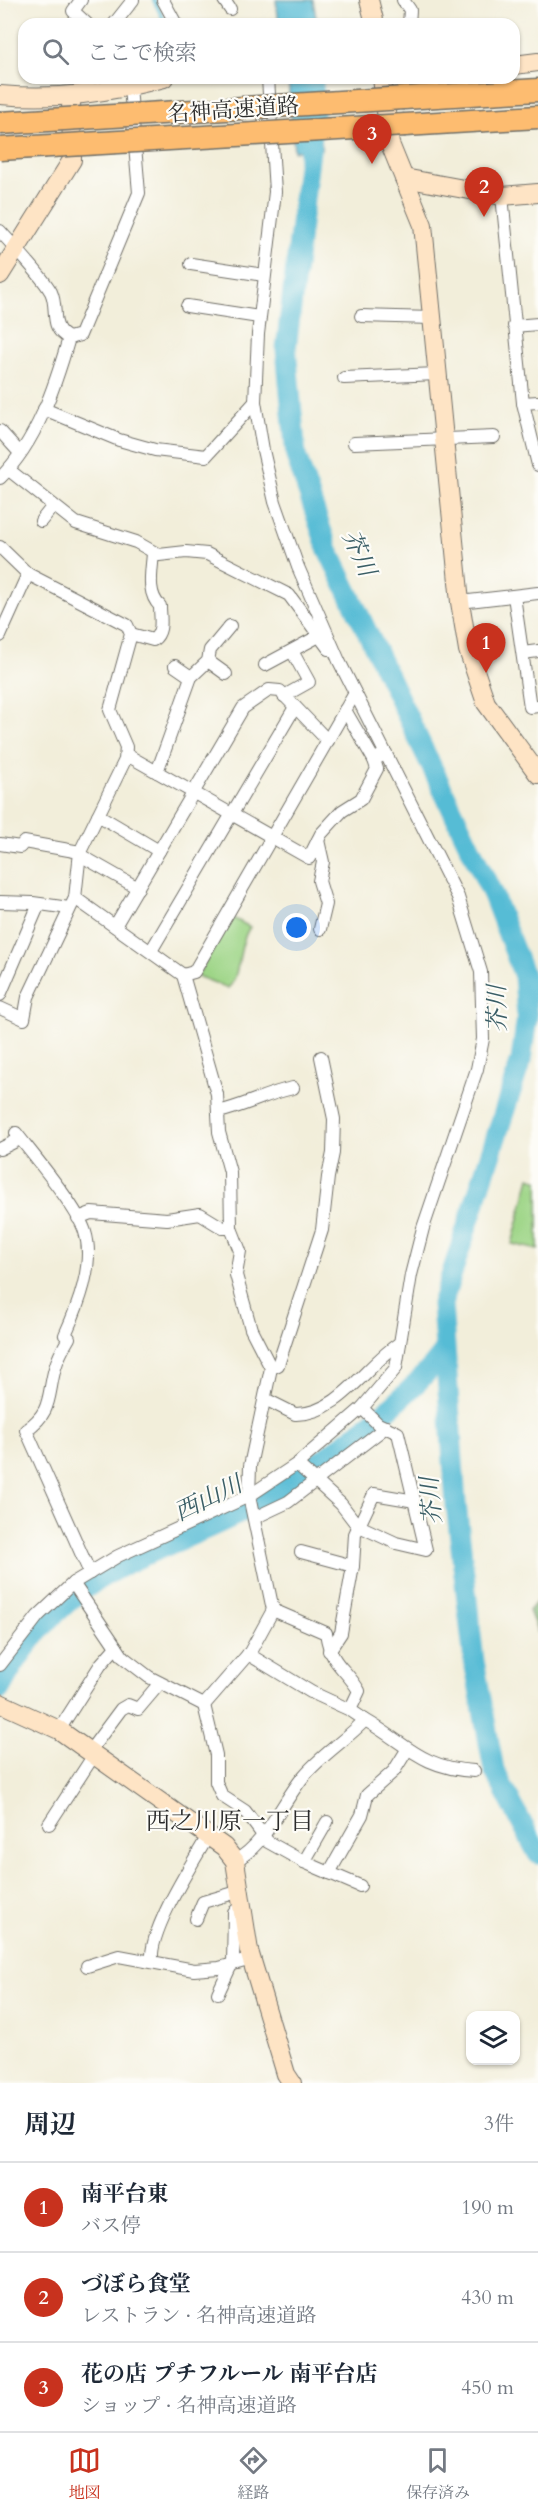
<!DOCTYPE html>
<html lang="ja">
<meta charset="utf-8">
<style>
body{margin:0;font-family:Cardo,"Noto Serif JP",serif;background:#f2f2f3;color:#1f2937}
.controls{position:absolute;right:18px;bottom:18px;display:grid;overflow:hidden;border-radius:12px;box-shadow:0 2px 4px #0004}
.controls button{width:54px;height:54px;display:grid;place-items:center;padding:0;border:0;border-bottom:2px solid #e0e1e3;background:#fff;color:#1f2937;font:30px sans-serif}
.you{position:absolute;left:297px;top:928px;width:21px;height:21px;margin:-15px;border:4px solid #fff;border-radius:50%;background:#1a73e8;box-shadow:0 0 0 9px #1a73e833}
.badge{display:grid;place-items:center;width:39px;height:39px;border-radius:50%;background:#c8321e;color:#fff;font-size:20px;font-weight:700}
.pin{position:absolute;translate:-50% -50px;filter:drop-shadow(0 2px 3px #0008)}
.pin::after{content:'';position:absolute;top:32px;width:21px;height:18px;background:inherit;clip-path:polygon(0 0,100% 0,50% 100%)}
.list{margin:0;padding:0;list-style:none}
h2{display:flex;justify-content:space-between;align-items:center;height:78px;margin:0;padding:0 24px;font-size:26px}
h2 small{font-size:20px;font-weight:400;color:#747a83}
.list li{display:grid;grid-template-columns:39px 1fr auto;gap:18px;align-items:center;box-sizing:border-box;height:90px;padding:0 24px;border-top:2px solid #e0e1e3}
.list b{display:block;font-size:22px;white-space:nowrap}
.list p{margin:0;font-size:20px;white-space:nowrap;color:#747a83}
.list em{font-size:20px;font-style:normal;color:#747a83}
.icon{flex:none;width:33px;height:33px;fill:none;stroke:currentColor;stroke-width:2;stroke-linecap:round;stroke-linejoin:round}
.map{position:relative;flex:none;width:538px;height:2083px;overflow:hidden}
.search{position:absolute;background:#fff;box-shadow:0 2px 4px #0004;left:18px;right:18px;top:18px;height:66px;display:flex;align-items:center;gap:15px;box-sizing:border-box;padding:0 21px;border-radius:18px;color:#747a83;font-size:22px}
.sheet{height:348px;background:#fff}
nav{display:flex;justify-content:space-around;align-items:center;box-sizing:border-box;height:84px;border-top:2px solid #e0e1e3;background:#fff;font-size:16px;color:#747a83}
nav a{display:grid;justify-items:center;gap:3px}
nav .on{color:#c8321e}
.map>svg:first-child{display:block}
.green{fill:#9ed587;stroke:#648059;stroke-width:1.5}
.forest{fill:#7eb674;stroke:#547050;stroke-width:1.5}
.water{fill:#57bcd5;stroke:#417480;stroke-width:1.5}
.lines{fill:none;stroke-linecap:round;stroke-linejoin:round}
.stream{stroke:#57bcd5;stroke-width:4}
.river{stroke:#57bcd5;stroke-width:21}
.street-casing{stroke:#716f68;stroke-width:14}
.secondary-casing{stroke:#716f68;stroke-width:20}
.highway-casing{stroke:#716f68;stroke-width:25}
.street{stroke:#fff;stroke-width:12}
.secondary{stroke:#fee4c5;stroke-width:18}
.highway{stroke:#fdbc6f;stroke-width:22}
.highway-bridge-casing{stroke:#716f68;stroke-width:25;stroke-linecap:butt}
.highway-bridge{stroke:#fdbc6f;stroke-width:22}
.labels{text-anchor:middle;stroke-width:4.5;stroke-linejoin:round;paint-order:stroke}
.street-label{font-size:22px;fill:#2b2b2b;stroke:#fdfcf7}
.water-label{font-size:24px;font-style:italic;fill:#3a5e66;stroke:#fdfcf7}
.neighbourhood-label{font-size:24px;fill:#2b2b2b;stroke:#fdfcf7}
</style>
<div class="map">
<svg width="538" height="2083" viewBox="0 0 538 2083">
<rect width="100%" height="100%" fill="#fdfcf7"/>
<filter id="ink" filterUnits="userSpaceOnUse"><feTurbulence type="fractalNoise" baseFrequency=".0167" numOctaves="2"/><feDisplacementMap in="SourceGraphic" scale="12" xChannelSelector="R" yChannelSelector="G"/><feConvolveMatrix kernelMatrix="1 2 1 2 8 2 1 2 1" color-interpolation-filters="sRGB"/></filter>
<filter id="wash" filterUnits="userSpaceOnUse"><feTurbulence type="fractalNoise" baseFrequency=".008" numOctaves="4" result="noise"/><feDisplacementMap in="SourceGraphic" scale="24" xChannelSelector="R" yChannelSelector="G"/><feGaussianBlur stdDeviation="1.35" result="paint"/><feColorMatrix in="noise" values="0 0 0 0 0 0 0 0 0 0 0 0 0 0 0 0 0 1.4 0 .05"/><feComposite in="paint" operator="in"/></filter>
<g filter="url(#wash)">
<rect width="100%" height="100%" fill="#f2eeda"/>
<g class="green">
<path d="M 231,917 L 250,927 C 237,946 241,977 228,988 L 197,976 Z"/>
<polygon points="530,1177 538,1180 538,1250 512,1244"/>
</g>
<polygon class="forest" points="538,1600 538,1633 529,1611"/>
<g class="water">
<polygon points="276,0 313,0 317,24 279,24"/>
<polygon points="288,78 322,78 321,149 294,151"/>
</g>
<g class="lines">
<polyline class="stream" points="154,0 166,24"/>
<g class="river">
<polyline points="313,78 314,117 286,349 296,456 328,550 493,895 524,976 527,1017 521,1060 442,1304 456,1504 474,1661 494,1770 538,1854"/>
<path d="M 0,1689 C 26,1638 67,1595 118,1568 C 159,1547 202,1533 242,1512 C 272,1496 299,1476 326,1457 C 369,1425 411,1395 444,1352"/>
</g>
</g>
</g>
<g filter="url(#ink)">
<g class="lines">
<defs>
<g id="street">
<polyline points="81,0 73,11 87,24"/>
<polyline points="163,0 176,24"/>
<polyline points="224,0 230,9"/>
<polyline points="403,0 410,10 409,24"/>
<polyline points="114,24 133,0"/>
<polyline points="502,196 523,403 538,465"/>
<path d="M 0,231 C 14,247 41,274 51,292 C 59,309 48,328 69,338 L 80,335 L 139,193 L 130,87"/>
<polyline points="191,264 264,275"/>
<polyline points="187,306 259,317"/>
<polyline points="361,316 432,318"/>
<polyline points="514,326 538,324"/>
<polyline points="344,378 437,374"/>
<polyline points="523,403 538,402"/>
<polyline points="44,409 119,440 155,450 206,456 255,402"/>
<polyline points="0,431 20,453"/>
<polyline points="354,443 494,437"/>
<polyline points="9,470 76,523 136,542 159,555 186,552 207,554 289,595 329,649"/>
<path d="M 0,478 C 37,442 55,386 69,338"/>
<polyline points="41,521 53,506"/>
<polyline points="0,547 28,574 127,625 131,634 110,710 126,747 125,760 80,852 75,898 28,997 24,1019 0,1008"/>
<polyline points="514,596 530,707 538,706"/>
<polyline points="460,602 538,593"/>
<path d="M 131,634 L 153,640 C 164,632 160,618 160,606 C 146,593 152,570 153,553"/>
<polyline points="0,636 28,574"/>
<polyline points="523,653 538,651"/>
<polyline points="208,661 226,674"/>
<polyline points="265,665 319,636"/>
<polyline points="175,666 191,677"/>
<polyline points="284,696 309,682 292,651"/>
<polyline points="345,710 374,760"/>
<polyline points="127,755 309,858 321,834 342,811 361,799 377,769 374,760 386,753"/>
<polyline points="157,772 191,677 208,661 210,650 230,626"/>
<polyline points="98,815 159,851"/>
<polyline points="318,840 323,862 319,881 326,904 320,929"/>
<polyline points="0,844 20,847 24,842 80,852"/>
<polyline points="80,855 138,888"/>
<path d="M 75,898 L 183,975 L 217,1094 L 219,1132 L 230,1172 L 231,1228 L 240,1251 L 236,1275 L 251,1329 L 271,1368 L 250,1466 L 249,1496 L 273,1610 L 326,1633 C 332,1668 344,1665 359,1691 L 350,1710 L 365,1720 C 346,1740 320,1756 303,1777 C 281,1804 266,1844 235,1861"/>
<polyline points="0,902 33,903 69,908"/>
<polyline points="115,926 243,708 269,690 280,691 328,741"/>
<polyline points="151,951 295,707"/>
<polyline points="183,975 194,972 355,693"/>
<polyline points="0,995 39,904"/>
<path d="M 218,1112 C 245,1106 267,1093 293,1088"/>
<path d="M 16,1133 C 33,1155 78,1208 85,1232 C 95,1264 78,1306 65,1335 L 69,1338 C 63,1348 58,1357 55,1368 C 47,1397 53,1411 26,1430 L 90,1573"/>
<polyline points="0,1149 20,1139"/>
<polyline points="78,1218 91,1213 167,1219 200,1214 223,1228 231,1228"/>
<polyline points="271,1368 278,1365 322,1230 328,1177 333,1153 334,1119 321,1057"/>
<path d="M 265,1399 L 295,1414 C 340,1415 368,1362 400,1343"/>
<polyline points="297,1464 341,1504 357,1525 396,1543 426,1550 398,1433 378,1424 362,1408"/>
<polyline points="254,1518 288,1502 386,1427"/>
<polyline points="301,1552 353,1566"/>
<polyline points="73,1583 123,1657 149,1677 204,1705 216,1755 216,1782 222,1796 245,1811 268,1842 304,1862 360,1886"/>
<polyline points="329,1651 341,1633 353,1566 355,1534 374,1494 415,1501"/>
<polyline points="248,1654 311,1692 350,1710"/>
<polyline points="0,1665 38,1616 73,1583 118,1556 249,1496 297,1464 362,1408 396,1368 411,1275 423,1228 477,1069 483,1039 481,972 458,897 339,661 298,567 275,502 263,450 255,402 258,334 275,192 268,78"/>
<polyline points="204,1705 250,1652 273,1610"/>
<path d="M 365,1720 C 407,1744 421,1768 474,1771"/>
<polyline points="59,1730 101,1664 116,1647"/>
<polyline points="89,1752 121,1709 128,1705 138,1709 160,1683"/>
<polyline points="49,1824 94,1755"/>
<polyline points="304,1862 327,1822"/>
<polyline points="329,1873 362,1815 367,1795 394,1771 407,1750"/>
<polyline points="196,1919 203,1902 241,1891"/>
<path d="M 152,1960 C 149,1930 192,1864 208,1836"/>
<polyline points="233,1964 234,1912 243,1905"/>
<polyline points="87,1966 119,1956 194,1970 219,1968 252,1959"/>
<polyline points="218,1993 231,1965"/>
</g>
<g id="secondary">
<polyline points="369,0 375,24"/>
<polyline points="514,65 538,62"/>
<polyline points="382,78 390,144 423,225 460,602 468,650 486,703 538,774"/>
<path d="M 0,95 C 59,100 106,93 164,78"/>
<polyline points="404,178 502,196 538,193"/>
<polyline points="0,275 72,160 71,97"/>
<polyline points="0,1703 59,1730 224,1847 235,1861 249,1951 286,2074 292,2083"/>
</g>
<g id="highway">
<polyline points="404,98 538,90"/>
<polyline points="405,125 538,117"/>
</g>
</defs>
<use href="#street" class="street-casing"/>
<use href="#secondary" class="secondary-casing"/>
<use href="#highway" class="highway-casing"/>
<use href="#street" class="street"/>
<use href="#secondary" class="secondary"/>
<use href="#highway" class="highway"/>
<defs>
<g id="highway-bridge">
<polyline points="0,123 404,98"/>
<polyline points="0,149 405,125"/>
</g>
</defs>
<use href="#highway-bridge" class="highway-bridge-casing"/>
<use href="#highway-bridge" class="highway-bridge"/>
</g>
</g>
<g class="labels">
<g class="street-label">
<text transform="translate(233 109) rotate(-4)" y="8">名神高速道路</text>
</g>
<g class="water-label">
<text transform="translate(359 553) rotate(66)" y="8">芥川</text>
<text transform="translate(497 1009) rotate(-91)" y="8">芥川</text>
<text transform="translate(208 1498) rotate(-26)" y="8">西山川</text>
<text transform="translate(431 1501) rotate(-95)" y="8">芥川</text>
</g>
<g class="neighbourhood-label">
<text x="230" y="1829">西之川原一丁目</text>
</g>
</g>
</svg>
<div class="controls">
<button><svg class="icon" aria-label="layers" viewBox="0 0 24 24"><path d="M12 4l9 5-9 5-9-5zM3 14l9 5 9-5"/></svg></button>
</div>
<div class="you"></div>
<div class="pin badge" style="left:486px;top:673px">1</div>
<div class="pin badge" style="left:484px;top:217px">2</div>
<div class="pin badge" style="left:372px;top:164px">3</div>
<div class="search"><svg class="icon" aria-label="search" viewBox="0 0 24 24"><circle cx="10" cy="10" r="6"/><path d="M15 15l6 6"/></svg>ここで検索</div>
</div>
<section class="sheet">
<h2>周辺<small>3件</small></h2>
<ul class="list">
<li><span class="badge">1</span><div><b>南平台東</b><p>バス停</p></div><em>190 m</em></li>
<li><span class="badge">2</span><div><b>づぼら食堂</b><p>レストラン · 名神高速道路</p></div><em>430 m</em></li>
<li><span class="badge">3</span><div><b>花の店 プチフルール 南平台店</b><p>ショップ · 名神高速道路</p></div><em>450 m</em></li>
</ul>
</section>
<nav>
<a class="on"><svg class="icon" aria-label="map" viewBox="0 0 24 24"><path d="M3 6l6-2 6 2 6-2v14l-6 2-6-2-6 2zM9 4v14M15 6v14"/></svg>地図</a>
<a><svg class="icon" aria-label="directions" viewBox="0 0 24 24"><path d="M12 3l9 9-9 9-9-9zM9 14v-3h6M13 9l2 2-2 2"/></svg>経路</a>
<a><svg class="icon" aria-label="saved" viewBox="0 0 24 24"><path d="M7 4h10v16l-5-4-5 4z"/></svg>保存済み</a>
</nav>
